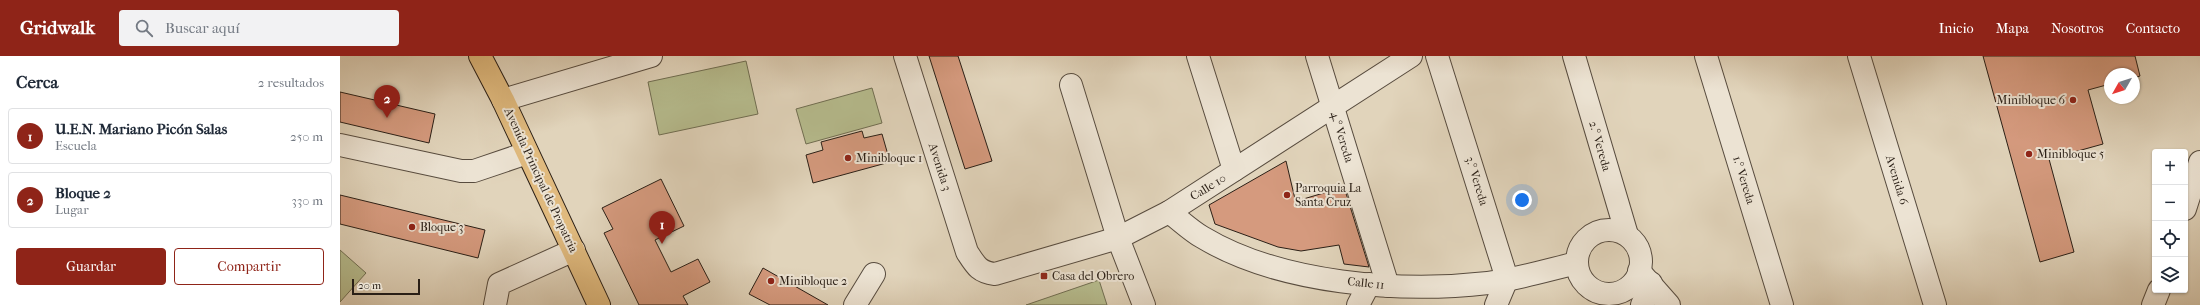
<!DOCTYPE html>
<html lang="es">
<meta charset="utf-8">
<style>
body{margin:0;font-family:"IM FELL French Canon",serif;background:#f2f2f3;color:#1f2937}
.controls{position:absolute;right:12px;bottom:12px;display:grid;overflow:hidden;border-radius:4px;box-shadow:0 1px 3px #0004}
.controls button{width:36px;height:36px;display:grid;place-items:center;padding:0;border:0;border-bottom:1px solid #e0e1e3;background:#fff;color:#1f2937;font:20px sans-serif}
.compass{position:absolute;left:1764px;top:12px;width:36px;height:36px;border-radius:50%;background:#fff;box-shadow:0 1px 3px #0004;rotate:231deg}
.scale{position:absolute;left:12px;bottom:10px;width:68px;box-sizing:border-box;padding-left:4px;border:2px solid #2a1f16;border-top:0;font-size:11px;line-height:14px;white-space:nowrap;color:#2a1f16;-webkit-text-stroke:3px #ece3d3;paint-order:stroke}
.you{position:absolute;left:1182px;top:144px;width:14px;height:14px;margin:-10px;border:3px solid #fff;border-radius:50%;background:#1a73e8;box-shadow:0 0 0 6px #1a73e833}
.badge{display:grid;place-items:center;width:26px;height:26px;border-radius:50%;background:#8f2418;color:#fff;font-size:13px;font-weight:700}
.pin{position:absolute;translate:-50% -33px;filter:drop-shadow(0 1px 2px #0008)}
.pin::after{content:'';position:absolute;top:21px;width:14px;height:12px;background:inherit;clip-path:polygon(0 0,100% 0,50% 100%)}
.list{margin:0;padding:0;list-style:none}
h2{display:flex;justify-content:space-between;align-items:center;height:52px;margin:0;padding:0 16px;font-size:17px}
h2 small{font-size:13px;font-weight:400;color:#747a83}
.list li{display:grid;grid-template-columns:26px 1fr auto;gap:12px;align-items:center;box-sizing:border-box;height:56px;margin:0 8px 8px;padding:0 8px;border:1px solid #e0e1e3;border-radius:4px}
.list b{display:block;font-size:15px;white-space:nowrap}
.list p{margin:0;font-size:13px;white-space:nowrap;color:#747a83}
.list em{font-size:13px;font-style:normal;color:#747a83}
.actions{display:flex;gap:8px;padding:12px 16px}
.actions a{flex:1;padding:9px 0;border:1px solid #8f2418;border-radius:4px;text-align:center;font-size:14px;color:#8f2418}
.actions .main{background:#8f2418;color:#fff}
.icon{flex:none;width:22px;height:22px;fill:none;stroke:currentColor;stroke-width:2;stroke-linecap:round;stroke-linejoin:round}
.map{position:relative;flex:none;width:1860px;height:249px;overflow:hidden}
header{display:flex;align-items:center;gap:24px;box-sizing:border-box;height:56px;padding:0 20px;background:#8f2418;color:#fff}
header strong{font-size:19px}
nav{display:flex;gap:22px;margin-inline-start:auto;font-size:14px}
.search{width:280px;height:36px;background:#f2f2f3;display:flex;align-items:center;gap:10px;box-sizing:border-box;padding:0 14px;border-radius:4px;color:#747a83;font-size:15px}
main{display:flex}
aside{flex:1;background:#fff}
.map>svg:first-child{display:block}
.green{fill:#b6bc8e;stroke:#706e52}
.building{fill:#d59a7e;stroke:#2a1f16}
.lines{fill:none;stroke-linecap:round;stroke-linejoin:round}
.minor-casing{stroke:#584c3f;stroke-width:24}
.major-casing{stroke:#2a1f16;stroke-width:24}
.minor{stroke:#ece3d3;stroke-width:22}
.major{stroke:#e0ba7e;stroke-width:22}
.poi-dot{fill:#8f2418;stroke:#ece3d3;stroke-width:1.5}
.labels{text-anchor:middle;stroke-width:4;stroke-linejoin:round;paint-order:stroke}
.poi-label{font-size:12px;fill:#2a1f16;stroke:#ece3d3;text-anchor:start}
.street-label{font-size:12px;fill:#2a1f16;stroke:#ece3d3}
</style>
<header>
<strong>Gridwalk</strong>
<div class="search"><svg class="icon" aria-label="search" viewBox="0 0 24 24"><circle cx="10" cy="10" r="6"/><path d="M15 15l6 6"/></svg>Buscar aquí</div>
<nav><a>Inicio</a><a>Mapa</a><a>Nosotros</a><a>Contacto</a></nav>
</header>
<main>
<aside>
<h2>Cerca<small>2 resultados</small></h2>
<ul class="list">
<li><span class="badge">1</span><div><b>U.E.N. Mariano Picón Salas</b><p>Escuela</p></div><em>250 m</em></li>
<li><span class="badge">2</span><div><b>Bloque 2</b><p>Lugar</p></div><em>330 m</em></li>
</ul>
<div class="actions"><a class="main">Guardar</a><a>Compartir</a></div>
</aside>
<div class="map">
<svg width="1860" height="249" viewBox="0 0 1860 249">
<rect width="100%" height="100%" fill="#e1d4bb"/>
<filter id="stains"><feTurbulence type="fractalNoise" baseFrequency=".005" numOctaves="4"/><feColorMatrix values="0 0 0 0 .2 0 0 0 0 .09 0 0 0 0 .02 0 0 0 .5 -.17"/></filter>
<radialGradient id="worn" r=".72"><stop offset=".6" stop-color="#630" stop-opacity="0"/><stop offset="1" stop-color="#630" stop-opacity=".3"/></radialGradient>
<g class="green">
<polygon points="406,5 418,58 319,79 308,26"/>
<polygon points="532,32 542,67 466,88 456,53"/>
<polygon points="0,194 26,217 0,246"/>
<polygon points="759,224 767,249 686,249"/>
</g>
<g class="building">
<polygon points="589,0 618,0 652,105 625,113"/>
<polygon points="1643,0 1795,0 1800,20 1794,22 1794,18 1770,18 1770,28 1748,34 1763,88 1709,103 1734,196 1700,206"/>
<polygon points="0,36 95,58 89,87 0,66"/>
<polygon points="522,75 524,82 542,78 550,106 473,127 466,99 483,94 481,86"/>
<polygon points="946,105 955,143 960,141 960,144 1004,131 1029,211 1004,208 999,189 961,195 938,191 875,168 869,149"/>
<polygon points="321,123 344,170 315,184 331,216 358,203 370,226 343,240 348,249 299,249 264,177 273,173 262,152"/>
<polygon points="0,139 145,174 138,202 0,168"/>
<polygon points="423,212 488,249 430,249 409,238"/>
</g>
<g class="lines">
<defs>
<g id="minor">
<path d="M 565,0 L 627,196 C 636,210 639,216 655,218 L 778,182 L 829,156 L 1071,0"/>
<polyline points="858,0 894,114"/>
<polyline points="977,0 1048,230"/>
<polyline points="1097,0 1167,223 1156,249"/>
<polyline points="1234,0 1287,179"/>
<polyline points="1366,0 1442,249"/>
<polyline points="1519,0 1595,249"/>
<polyline points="731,29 778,182 804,249"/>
<polyline points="163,44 311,0"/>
<polyline points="0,89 121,115 134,115 187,97"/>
<polyline points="1845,153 1860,106"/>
<path d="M 829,156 C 840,164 850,174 862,181 C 940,228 1060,237 1148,227 C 1178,223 1208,214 1237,207"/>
<circle cx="1269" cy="206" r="32"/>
<polyline points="1299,215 1329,249"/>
<polyline points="155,249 159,228 234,194"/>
<polyline points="515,249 534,218"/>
<polyline points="1018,249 1029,228"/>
<polyline points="1302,249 1311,227"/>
<polyline points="1813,249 1819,234"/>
</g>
<polyline id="major" points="140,0 163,44 259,249"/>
</defs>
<use href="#minor" class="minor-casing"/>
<use href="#major" class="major-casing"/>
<use href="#minor" class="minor"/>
<use href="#major" class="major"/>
</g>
<g class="poi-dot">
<circle cx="1733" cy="44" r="4"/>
<circle cx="1689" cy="98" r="4"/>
<circle cx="508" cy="102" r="4"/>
<circle cx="947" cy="139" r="4"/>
<circle cx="72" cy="171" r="4"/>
<rect x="700" y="216" width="8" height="8" rx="2"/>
<circle cx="431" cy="225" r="4"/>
</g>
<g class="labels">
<g class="poi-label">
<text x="1725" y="48" text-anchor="end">Minibloque 6</text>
<text x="1697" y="102">Minibloque 5</text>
<text x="516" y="106">Minibloque 1</text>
<text x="955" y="136">Parroquia La<tspan x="955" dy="14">Santa Cruz</tspan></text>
<text x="80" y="175">Bloque 3</text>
<text x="712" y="224">Casa del Obrero</text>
<text x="439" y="229">Minibloque 2</text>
</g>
<g class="street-label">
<text transform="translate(1002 81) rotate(73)" y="4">4.° Vereda</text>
<text transform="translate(1260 90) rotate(74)" y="4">2.° Vereda</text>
<text transform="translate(600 111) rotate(72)" y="4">Avenida 3</text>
<text transform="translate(201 124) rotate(65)" y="4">Avenida Principal de Propatria</text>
<text transform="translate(1404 124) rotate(73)" y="4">1.° Vereda</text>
<text transform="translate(1557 124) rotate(73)" y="4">Avenida 6</text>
<text transform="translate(1137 125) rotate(73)" y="4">3.° Vereda</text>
<text transform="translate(868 131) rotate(-32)" y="4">Calle 10</text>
<text transform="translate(1026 227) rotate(6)" y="4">Calle 11</text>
</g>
</g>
<rect width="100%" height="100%" filter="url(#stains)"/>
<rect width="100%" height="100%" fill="url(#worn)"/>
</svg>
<div class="controls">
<button>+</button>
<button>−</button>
<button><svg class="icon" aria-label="locate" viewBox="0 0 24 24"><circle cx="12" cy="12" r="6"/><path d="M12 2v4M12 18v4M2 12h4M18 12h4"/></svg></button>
<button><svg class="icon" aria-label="layers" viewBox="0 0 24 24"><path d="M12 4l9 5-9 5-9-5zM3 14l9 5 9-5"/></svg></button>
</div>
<svg class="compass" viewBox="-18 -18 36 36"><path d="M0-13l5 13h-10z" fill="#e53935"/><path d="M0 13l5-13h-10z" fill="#747a83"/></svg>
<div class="scale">20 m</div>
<div class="you"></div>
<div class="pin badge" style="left:322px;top:188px">1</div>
<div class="pin badge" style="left:47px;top:62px">2</div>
</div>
</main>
